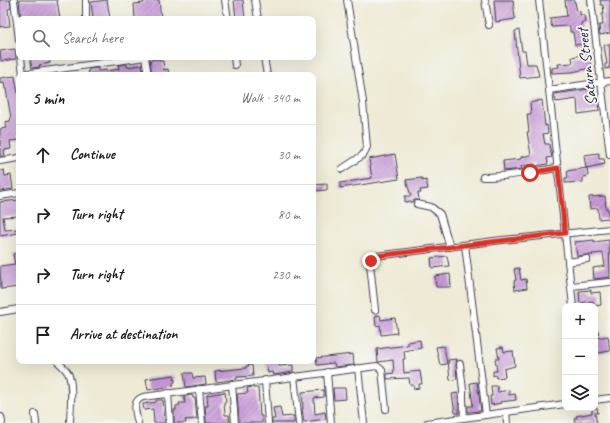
<!DOCTYPE html>
<meta charset="utf-8">
<style>
body{margin:0;font-family:Caveat,sans-serif;background:#f2f2f2;color:#202124}
.controls{position:absolute;right:12px;bottom:12px;display:grid;overflow:hidden;border-radius:8px;box-shadow:0 4px 16px #0002}
.controls button{width:36px;height:36px;display:grid;place-items:center;padding:0;border:0;border-bottom:1px solid #e0e0e0;background:#fff;color:#202124;font:20px sans-serif}
.stop{position:absolute;width:12px;height:12px;margin:-9px;border:3px solid #d93025;border-radius:50%;background:#fff}
.stop.end{background:#d93025;border-color:#fff;box-shadow:0 1px 4px #0008}
.list{margin:0;padding:0;list-style:none}
h2{display:flex;justify-content:space-between;align-items:center;height:52px;margin:0;padding:0 16px;font-size:17px}
h2 small{font-size:13px;font-weight:400;color:#757577}
.list li{display:grid;grid-template-columns:26px 1fr auto;gap:12px;align-items:center;box-sizing:border-box;height:60px;padding:0 16px;border-top:1px solid #e0e0e0}
.list b{display:block;font-size:15px;white-space:nowrap}
.list em{font-size:13px;font-style:normal;color:#757577}
.icon{flex:none;width:22px;height:22px;fill:none;stroke:currentColor;stroke-width:2;stroke-linecap:round;stroke-linejoin:round}
.map{position:relative;flex:none;width:610px;height:423px;overflow:hidden}
.search{position:absolute;background:#fff;box-shadow:0 4px 16px #0002;left:16px;top:16px;width:300px;height:44px;display:flex;align-items:center;gap:10px;box-sizing:border-box;padding:0 14px;border-radius:8px;color:#757577;font-size:15px}
.panel{position:absolute;background:#fff;box-shadow:0 4px 16px #0002;left:16px;top:72px;width:300px;height:292px;border-radius:8px}
.map>svg:first-child{display:block}
.building{fill:url(#building-hatch)}
.lines{fill:none;stroke-linecap:round;stroke-linejoin:round}
.minor-casing{stroke:#414052;stroke-width:8}
.minor{stroke:#fff;stroke-width:6}
.route{stroke:#d93025;stroke-width:5}
.labels{text-anchor:middle;stroke-width:3.5;stroke-linejoin:round;paint-order:stroke}
.street-label{font-size:16px;fill:#22223b;stroke:#f6f6f2}
</style>
<div class="map">
<svg width="610" height="423" viewBox="0 0 610 423">
<defs>
<pattern id="building-hatch" width="6" height="6" patternUnits="userSpaceOnUse"><rect width="6" height="6" fill="#c898d8"/><path d="M-1 1l2-2M0 6l6-6M5 7l2-2" fill="none" stroke="#a27cb0"/></pattern>
</defs>
<rect width="100%" height="100%" fill="#f6f6f2"/>
<filter id="ink" filterUnits="userSpaceOnUse"><feTurbulence type="fractalNoise" baseFrequency=".025" numOctaves="2"/><feDisplacementMap in="SourceGraphic" scale="8" xChannelSelector="R" yChannelSelector="G"/><feConvolveMatrix kernelMatrix="1 2 1 2 8 2 1 2 1" color-interpolation-filters="sRGB"/></filter>
<filter id="wash" filterUnits="userSpaceOnUse"><feTurbulence type="fractalNoise" baseFrequency=".012" numOctaves="4" result="noise"/><feDisplacementMap in="SourceGraphic" scale="16" xChannelSelector="R" yChannelSelector="G"/><feGaussianBlur stdDeviation="0.9" result="paint"/><feColorMatrix in="noise" values="0 0 0 0 0 0 0 0 0 0 0 0 0 0 0 0 0 1.4 0 .05"/><feComposite in="paint" operator="in"/></filter>
<g filter="url(#wash)">
<rect width="100%" height="100%" fill="#eeead5"/>
<g id="blocks">
<g class="building">
<polygon points="0,0 10,0 11,8 8,9 10,26 0,27"/>
<polygon points="19,0 57,0 60,19 21,19"/>
<polygon points="107,0 110,19 93,19 91,2"/>
<polygon points="143,0 159,0 161,19 135,19 134,4 144,3"/>
<polygon points="234,0 243,0 245,19 236,19"/>
<polygon points="494,0 513,0 515,19 496,22"/>
<polygon points="565,0 574,0 574,2 575,2 577,12 580,11 580,15 584,15 585,22 581,23 583,44 575,45 573,32 570,32 570,26 552,27 551,24 550,18 567,16"/>
<polygon points="600,0 610,0 610,33 600,35 599,25 603,25 602,14 604,14 603,5 601,5"/>
<polygon points="519,30 522,51 525,51 527,64 536,64 539,76 520,78 515,31"/>
<polygon points="604,45 610,45 610,68 605,69 605,64 607,64"/>
<polygon points="15,49 16,59 1,61 0,51"/>
<polygon points="582,53 587,53 587,55 589,54 591,68 572,72 552,73 552,68 559,67 558,64 573,63 572,57 582,55"/>
<polygon points="30,57 49,57 50,63 39,65 40,67 32,68"/>
<polygon points="160,59 160,61 163,61 164,70 168,69 169,75 152,75 150,60"/>
<polygon points="127,64 127,67 142,65 143,75 88,75 89,69 98,68 98,71 106,70 106,71 119,69 118,65"/>
<polygon points="15,76 19,100 19,140 10,141 11,149 4,150 5,156 0,156 0,129 6,128 5,122 10,121 11,118 6,89 5,89 4,82 0,83 0,78"/>
<polygon points="590,89 592,94 589,96 590,103 598,102 599,111 578,114 577,99 556,102 554,94"/>
<polygon points="542,100 545,126 547,125 548,133 543,134 545,144 549,144 552,157 547,158 548,164 535,166 535,164 521,166 522,169 504,171 503,161 521,159 521,157 531,155 527,132 529,132 527,114 531,114 530,103"/>
<polygon points="599,153 599,159 604,159 605,164 586,168 584,155"/>
<polygon points="395,154 399,179 340,188 340,183 372,178 369,159"/>
<polygon points="587,168 588,176 583,177 583,182 565,183 565,178 568,178 567,171"/>
<polygon points="4,170 5,176 11,175 13,189 0,191 0,171"/>
<polygon points="422,178 422,181 426,180 428,189 420,190 421,193 418,193 419,200 415,200 411,203 411,201 405,202 405,196 411,196 406,180"/>
<polygon points="327,184 327,190 313,191 313,185"/>
<polygon points="605,196 606,209 608,209 609,218 599,219 598,208 590,209 589,197"/>
<polygon points="19,200 19,216 3,217 5,230 19,229 19,233 0,236 0,202"/>
<polygon points="594,240 594,242 609,240 610,277 594,279 593,268 605,266 603,253 592,254 593,255 586,255 577,256 575,242"/>
<polygon points="19,253 19,287 1,289 0,266 15,264 13,254"/>
<polygon points="447,256 449,266 432,268 431,258"/>
<polygon points="519,268 521,280 526,279 527,288 515,290 514,281 516,280 514,269"/>
<polygon points="450,274 451,287 436,287 435,276"/>
<polygon points="591,290 591,293 600,292 601,305 594,306 593,301 580,303 579,291"/>
<polygon points="380,315 381,320 395,318 397,333 381,335 380,325 376,326 375,316"/>
<polygon points="608,336 610,351 598,353 596,338"/>
<polygon points="420,340 421,348 404,351 405,359 403,359 404,373 420,371 422,384 419,384 419,388 414,389 413,385 410,385 409,378 387,379 387,374 394,373 393,360 378,362 377,349 408,345 408,342"/>
<polygon points="444,346 447,364 440,365 436,347"/>
<polygon points="503,347 504,352 513,351 515,366 504,369 505,377 496,378 495,375 493,376 493,371 497,371 495,359 499,359 497,348"/>
<polygon points="353,354 354,365 335,367 334,363 317,365 316,358"/>
<polygon points="457,359 456,365 457,379 450,380 448,360"/>
<polygon points="279,361 279,366 293,365 293,372 273,375 272,372 268,373 266,363"/>
<polygon points="252,365 253,376 237,377 237,379 216,382 215,371 246,368 246,366"/>
<polygon points="184,373 192,373 193,378 205,377 206,384 186,387"/>
<polygon points="174,375 175,382 173,383 173,386 148,390 146,379"/>
<polygon points="477,382 481,411 468,412 468,406 473,406 470,383"/>
<polygon points="491,386 497,386 498,392 509,390 509,395 515,394 516,400 500,402 501,403 491,405 490,396 492,396"/>
<polygon points="253,387 253,388 258,388 260,416 262,416 262,423 239,423 237,394 248,393 247,388"/>
<polygon points="333,388 345,388 346,399 334,400"/>
<polygon points="324,390 324,397 314,398 314,401 315,414 325,412 326,419 304,422 302,409 303,409 302,392"/>
<polygon points="225,392 226,402 224,402 225,415 229,415 230,423 206,423 205,406 208,406 207,395"/>
<polygon points="458,393 459,413 455,413 452,394"/>
<polygon points="192,395 193,398 195,398 197,419 185,420 186,423 174,423 174,410 176,410 176,406 180,405 179,403 185,403 184,396"/>
<polygon points="156,400 163,400 165,423 154,423 153,409 144,410 143,404 156,402"/>
<polygon points="280,407 282,417 294,416 294,423 272,423 272,419 275,419 273,408"/>
<polygon points="592,408 597,408 598,413 595,413 597,423 591,423 590,421 575,423 574,418 577,418 576,416 592,413"/>
</g>
</g>
</g>
<g filter="url(#ink)">
<use href="#blocks" fill-opacity="0" stroke="#414052" stroke-width="1"/>
<g class="lines">
<defs>
<g id="minor">
<polyline points="14,0 19,40"/>
<polyline points="86,0 86,19"/>
<polyline points="225,0 228,19"/>
<polyline points="255,0 258,19"/>
<polyline points="485,0 489,25"/>
<polyline points="539,0 573,306"/>
<polyline points="591,0 610,155"/>
<polyline points="21,57 23,75"/>
<polyline points="145,57 148,75"/>
<polyline points="234,57 235,65"/>
<polyline points="264,57 267,75"/>
<polyline points="23,74 146,57"/>
<polyline points="549,90 610,81"/>
<polyline points="0,161 19,158"/>
<polyline points="342,169 363,155 367,147 363,102 347,0"/>
<path d="M 483,177 C 509,177 533,171 558,168"/>
<polyline points="0,196 19,193"/>
<polyline points="417,204 431,207 440,214 450,247"/>
<polyline points="465,245 486,415"/>
<polyline points="568,262 587,259"/>
<polyline points="571,286 610,282"/>
<polyline points="375,310 370,264 372,259 376,256 502,240 610,229"/>
<polyline points="0,312 19,309"/>
<polyline points="595,334 595,333"/>
<path d="M 57,361 C 61,365 65,368 68,373 C 74,385 70,409 70,423"/>
<polyline points="460,364 463,390 463,400 464,418"/>
<polyline points="358,368 364,423"/>
<polyline points="327,372 331,423"/>
<polyline points="294,376 299,423"/>
<polyline points="265,380 268,423"/>
<polyline points="232,384 235,423"/>
<polyline points="199,389 202,423"/>
<polyline points="168,393 170,423"/>
<polyline points="595,400 610,398"/>
<polyline points="506,412 507,423"/>
<polyline points="35,414 36,423"/>
<polyline points="1,417 2,423"/>
<path d="M 138,423 C 136,414 131,401 143,397 L 377,366 L 382,370 L 386,409"/>
<polyline points="427,423 565,404"/>
</g>
</defs>
<use href="#minor" class="minor-casing"/>
<use href="#minor" class="minor"/>
</g>
</g>
<g class="lines" filter="url(#ink)">
<polyline class="route" points="371,261 376,256 565,233 558,168 530,173"/>
</g>
<g class="labels">
<g class="street-label">
<text transform="translate(586 67) rotate(-97)" y="6">Saturn Street</text>
</g>
</g>
</svg>
<div class="controls">
<button>+</button>
<button>−</button>
<button><svg class="icon" aria-label="layers" viewBox="0 0 24 24"><path d="M12 4l9 5-9 5-9-5zM3 14l9 5 9-5"/></svg></button>
</div>
<div class="stop" style="left:530px;top:173px"></div>
<div class="stop end" style="left:371px;top:261px"></div>
<div class="search"><svg class="icon" aria-label="search" viewBox="0 0 24 24"><circle cx="10" cy="10" r="6"/><path d="M15 15l6 6"/></svg>Search here</div>
<section class="panel">
<h2>5 min<small>Walk · 340 m</small></h2>
<ul class="list">
<li><svg class="icon" aria-label="ahead" viewBox="0 0 24 24"><path d="M12 20V5M6 11l6-6 6 6"/></svg><div><b>Continue</b></div><em>30 m</em></li>
<li><svg class="icon" aria-label="right" viewBox="0 0 24 24"><path d="M7 20v-9h11M14 6l5 5-5 5"/></svg><div><b>Turn right</b></div><em>80 m</em></li>
<li><svg class="icon" aria-label="right" viewBox="0 0 24 24"><path d="M7 20v-9h11M14 6l5 5-5 5"/></svg><div><b>Turn right</b></div><em>230 m</em></li>
<li><svg class="icon" aria-label="arrive" viewBox="0 0 24 24"><path d="M6 21V4h12l-3 4 3 4H6"/></svg><div><b>Arrive at destination</b></div></li>
</ul>
</section>
</div>
